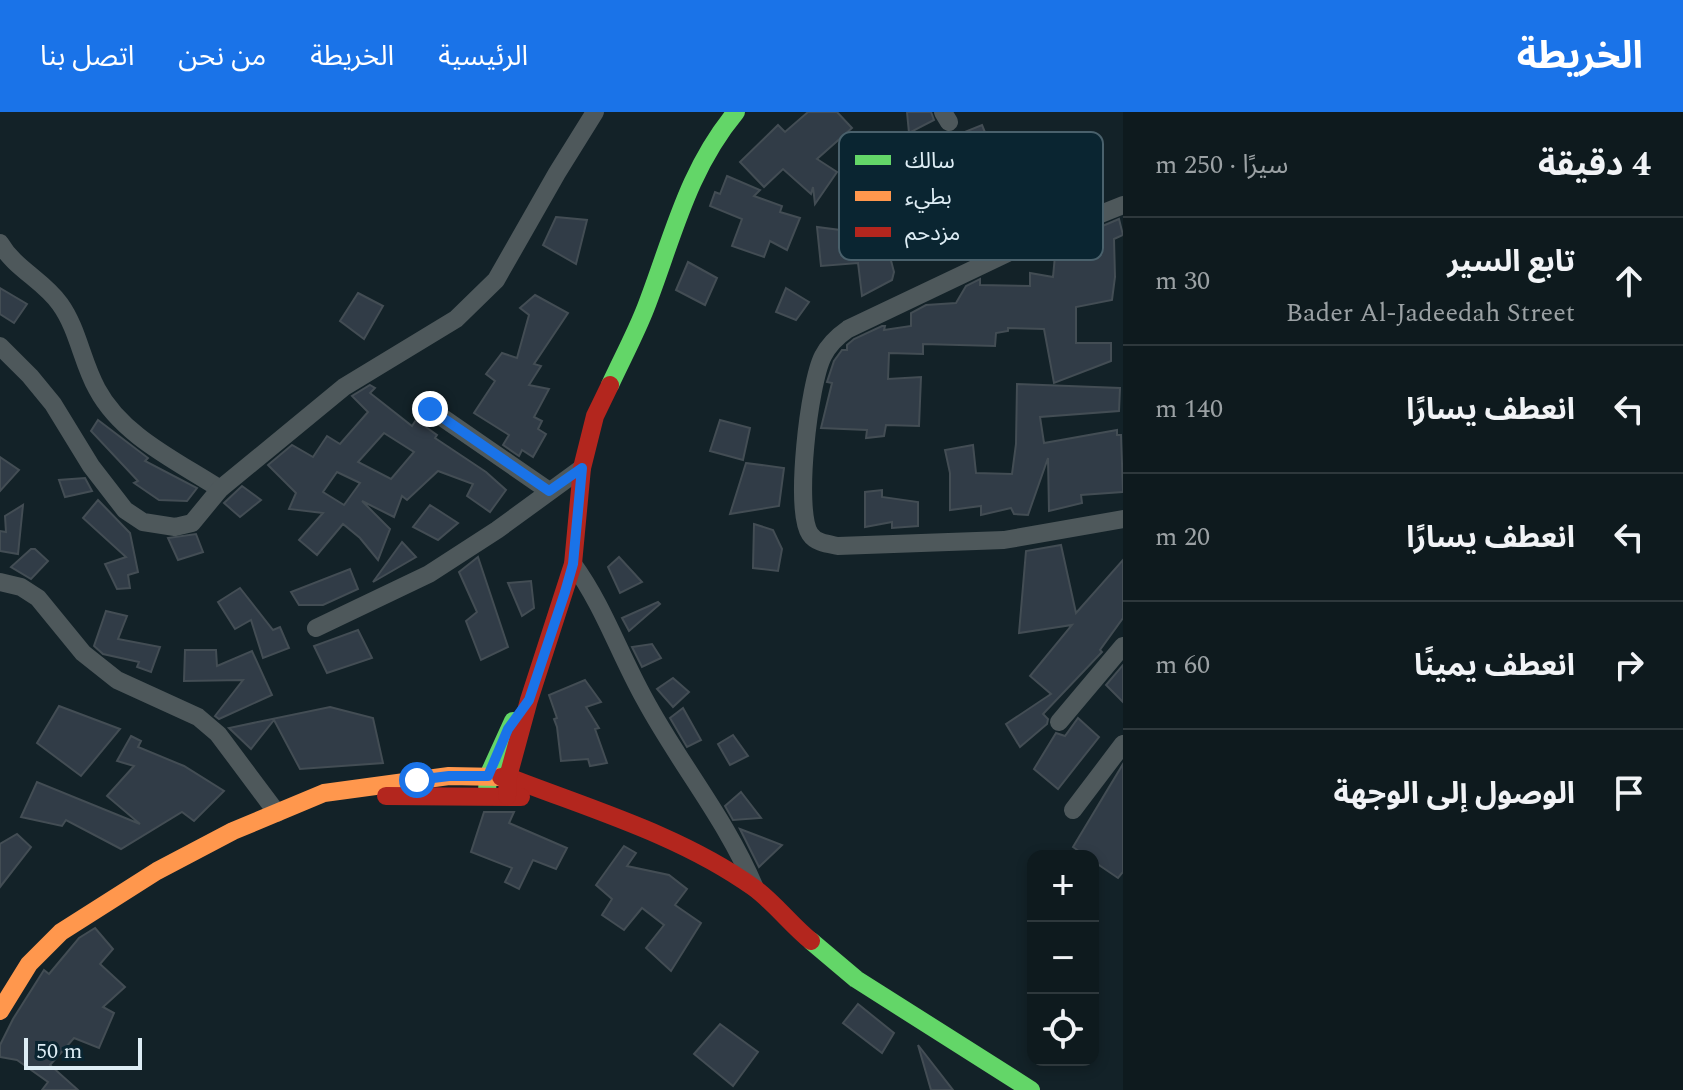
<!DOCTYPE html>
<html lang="ar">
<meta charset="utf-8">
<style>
body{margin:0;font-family:Spectral,"Noto Sans Arabic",serif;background:#172327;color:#f1f3f6;direction:rtl}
.controls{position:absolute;right:24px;bottom:24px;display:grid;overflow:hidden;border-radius:16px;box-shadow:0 4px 12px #0003}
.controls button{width:72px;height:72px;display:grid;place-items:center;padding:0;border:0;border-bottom:2px solid #2e383c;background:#0e1a1e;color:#f1f3f6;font:40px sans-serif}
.scale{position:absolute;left:24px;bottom:20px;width:118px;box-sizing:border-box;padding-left:8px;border:4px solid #deedf5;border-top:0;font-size:22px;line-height:28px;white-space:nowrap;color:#deedf5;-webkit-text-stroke:6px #0a2531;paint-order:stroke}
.stop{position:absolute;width:24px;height:24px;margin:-18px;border:6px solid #1a73e8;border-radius:50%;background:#fff}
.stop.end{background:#1a73e8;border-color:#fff;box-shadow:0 2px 8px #0008}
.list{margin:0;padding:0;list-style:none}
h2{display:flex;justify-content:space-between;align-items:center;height:104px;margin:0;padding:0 32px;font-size:34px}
h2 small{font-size:26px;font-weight:400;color:#9ba1a4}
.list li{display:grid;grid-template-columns:52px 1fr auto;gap:24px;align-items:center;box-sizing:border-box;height:128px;padding:0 32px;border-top:2px solid #2e383c}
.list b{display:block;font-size:30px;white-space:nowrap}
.list p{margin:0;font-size:26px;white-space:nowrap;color:#9ba1a4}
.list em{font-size:26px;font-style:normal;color:#9ba1a4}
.icon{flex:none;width:44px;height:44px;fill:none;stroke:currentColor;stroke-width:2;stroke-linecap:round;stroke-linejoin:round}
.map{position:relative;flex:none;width:1123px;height:978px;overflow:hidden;direction:ltr}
header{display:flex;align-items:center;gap:48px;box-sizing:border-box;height:112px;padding:0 40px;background:#1a73e8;color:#fff}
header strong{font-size:38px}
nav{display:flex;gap:44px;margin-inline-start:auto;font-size:28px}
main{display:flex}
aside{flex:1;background:#0e1a1e}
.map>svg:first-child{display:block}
.building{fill:#313c47;stroke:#434d54;stroke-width:2;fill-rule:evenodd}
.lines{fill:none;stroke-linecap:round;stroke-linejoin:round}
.street{stroke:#4e585b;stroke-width:18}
.fast{stroke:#63d668;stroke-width:18}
.slow{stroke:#ff974d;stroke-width:18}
.jam{stroke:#b3261e;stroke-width:18}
.route{stroke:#1a73e8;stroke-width:10}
.key{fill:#0a2531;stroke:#4a616c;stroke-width:2}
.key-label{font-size:22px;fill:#deedf5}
</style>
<header>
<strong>الخريطة</strong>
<nav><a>الرئيسية</a><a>الخريطة</a><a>من نحن</a><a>اتصل بنا</a></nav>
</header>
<main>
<aside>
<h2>4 دقيقة<small>سيرًا · 250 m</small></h2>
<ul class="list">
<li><svg class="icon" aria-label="ahead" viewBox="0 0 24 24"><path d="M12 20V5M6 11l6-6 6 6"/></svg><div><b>تابع السير</b><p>Bader Al-Jadeedah Street</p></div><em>30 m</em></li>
<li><svg class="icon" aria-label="left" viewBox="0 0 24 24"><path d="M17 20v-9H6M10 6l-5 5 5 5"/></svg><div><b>انعطف يسارًا</b></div><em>140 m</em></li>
<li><svg class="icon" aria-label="left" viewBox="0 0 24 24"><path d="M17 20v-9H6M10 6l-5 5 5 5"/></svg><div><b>انعطف يسارًا</b></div><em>20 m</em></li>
<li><svg class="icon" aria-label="right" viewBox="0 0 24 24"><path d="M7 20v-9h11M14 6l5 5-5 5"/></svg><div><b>انعطف يمينًا</b></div><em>60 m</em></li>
<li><svg class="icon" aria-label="arrive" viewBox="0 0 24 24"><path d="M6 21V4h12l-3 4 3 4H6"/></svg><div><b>الوصول إلى الوجهة</b></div></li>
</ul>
</aside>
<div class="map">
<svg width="1123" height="978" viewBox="0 0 1123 978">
<rect width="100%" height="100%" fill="#132228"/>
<g class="building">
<polygon points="808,0 837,0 852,16 817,47 837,60 815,92 813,75 811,82 783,57 764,75 740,50 778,13 785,20"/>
<polygon points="907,0 931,0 934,8 909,21"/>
<polygon points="982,13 995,45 926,66 906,83 889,54 909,45 964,31 962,21"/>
<polygon points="874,61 885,103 878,106 891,136 888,137 894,160 892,168 862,184 858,151 821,154 817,115 840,118 842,126 871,120 860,87 850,70"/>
<polygon points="727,64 760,78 754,84 782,94 780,100 800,106 787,138 770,129 764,145 732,134 742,107 710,94 715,80 720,82"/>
<polygon points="556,105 587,108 576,152 543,133"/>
<polygon points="1119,107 1123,123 1114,127 1115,165 1112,188 1076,195 1076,231 1111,231 1111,249 1054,271 1044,217 1008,216 1008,219 996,221 995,234 923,232 923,242 889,241 888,267 921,265 919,314 886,313 884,324 866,326 867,318 821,316 832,271 827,270 834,249 842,238 847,238 847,233 854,227 882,214 885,214 884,218 911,214 911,201 926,193 956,191 966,174 980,167 980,173 1030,174 1030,161 1053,165 1056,133 1086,125 1086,121"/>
<polygon points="688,150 717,166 705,193 676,178"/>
<polygon points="0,176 27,192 14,211 0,202"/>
<polygon points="786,176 809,190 796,208 776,200"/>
<polygon points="358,181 383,194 364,227 340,209"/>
<polygon points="535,183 568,201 534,252 541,254 529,273 549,277 534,305 542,309 538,317 546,322 533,345 522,338 519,344 503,333 509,323 474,301 495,269 486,262 502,241 517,246 529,203 520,196"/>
<polygon points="1017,272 1120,276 1119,299 1040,305 1044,331 1117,318 1117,323 1121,323 1123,380 1081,383 1082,391 1049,399 1048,346 1028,403 1014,402 1011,396 981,403 981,394 950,398 950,361 945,338 973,333 976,361 1012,362 1016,332"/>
<path d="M 370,273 L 375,276 L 370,281 L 412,314 L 416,308 L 437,323 L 435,326 L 486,360 L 506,378 L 490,400 L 467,384 L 473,372 L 438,359 L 407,388 L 402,384 L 394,405 L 362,389 L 390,417 L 378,448 L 360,426 L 343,412 L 317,443 L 299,428 L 323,401 L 289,397 L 296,381 L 268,353 L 292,333 L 313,345 L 327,324 L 340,332 L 368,300 L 352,284 ZM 384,321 L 414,340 L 391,367 L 358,350 ZM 337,360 L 360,371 L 344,393 L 323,380 Z"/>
<polygon points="98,308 148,346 145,349 197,376 187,389 159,388 134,371 138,369 91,319"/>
<polygon points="720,308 750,316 743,348 710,339"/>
<polygon points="0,345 19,358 0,379"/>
<polygon points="746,351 784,356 779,394 730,402"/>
<polygon points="85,366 92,379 65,385 59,368"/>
<polygon points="242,374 261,388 240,405 224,391"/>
<polygon points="882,378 882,385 918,390 918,414 892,416 892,410 865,415 865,380"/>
<polygon points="98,388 130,421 138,460 128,463 130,476 117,477 105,452 126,445 83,406"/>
<polygon points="23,393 18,442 0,439 0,419 6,420 5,404"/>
<polygon points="430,393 458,411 438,428 413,415"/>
<polygon points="754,412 773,418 782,437 778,459 753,456"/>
<polygon points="196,422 203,440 178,448 168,426"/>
<polygon points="402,430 416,445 373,470"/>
<polygon points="1061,433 1076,501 1123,448 1123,506 1100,538 1102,540 1043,602 1048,607 1047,612 1020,635 1006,612 1051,582 1030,564 1072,513 1019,521 1026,439"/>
<polygon points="31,437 35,437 48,449 31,467 11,455"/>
<polygon points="478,445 508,535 481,548 466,509 477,500 459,460"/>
<polygon points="619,445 642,470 620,481 608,455"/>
<polygon points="350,457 358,477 323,493 299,493 291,480"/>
<polygon points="531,469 534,496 522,504 508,471"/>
<polygon points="240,476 273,518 280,515 289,536 263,546 251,508 235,517 218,490"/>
<polygon points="658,490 660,492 629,519 622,506"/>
<polygon points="106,499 127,504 118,527 160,535 151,560 137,555 139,550 103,542 94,534"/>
<polygon points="358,518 372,546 327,561 314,534"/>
<polygon points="652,532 661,546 642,555 632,535"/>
<polygon points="185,538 216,538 217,554 252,539 272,583 219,607 215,604 243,568 184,569"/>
<polygon points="1123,553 1123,590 1106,573"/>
<polygon points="673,566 689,580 673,595 657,577"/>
<polygon points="585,568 601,590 586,595 599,616 595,617 607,651 590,654 588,647 561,649 557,615 554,607 557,606 549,583"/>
<polygon points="59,594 120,617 81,664 37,631"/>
<polygon points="330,595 373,606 383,651 300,657 274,608 251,637 229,616"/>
<polygon points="683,596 701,628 687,635 670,606"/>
<polygon points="1078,606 1099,625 1058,677 1034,657 1056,621 1065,624"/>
<polygon points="733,623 748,644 730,653 718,632"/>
<polygon points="131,624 141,629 138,635 184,654 224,679 194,709 182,700 121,737 66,708 62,714 21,705 37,670 140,712 107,684 134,654 117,649"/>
<polygon points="1123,652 1123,760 1118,766 1093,749 1093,744 1086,744 1073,735"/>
<polygon points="741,680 761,706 733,708 725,694"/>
<polygon points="484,700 514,700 509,711 567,736 556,757 533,748 519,777 505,770 512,756 471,740"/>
<polygon points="740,717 782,733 759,755"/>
<polygon points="17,722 31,735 0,775 0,732"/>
<polygon points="624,734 636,741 627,754 669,763 687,777 675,793 701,811 671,859 646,836 664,813 642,796 624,818 602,803 612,787 596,773"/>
<polygon points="95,816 113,837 100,852 125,875 103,895 114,901 99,936 74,926 50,953 78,978 42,978 48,970 17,948 0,945 0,933 13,907 44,858 49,862 79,826"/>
<polygon points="858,892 894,921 882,941 843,911"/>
<polygon points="720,912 758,940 733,974 694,942"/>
<polygon points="918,933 953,978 931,978"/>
</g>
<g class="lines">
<g class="street">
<polyline points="943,0 949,10"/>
<path d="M 1123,93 L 1033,129 L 848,217 C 838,224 829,232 823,244 C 809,271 794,398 810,422 C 816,431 828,432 838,434 L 1004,428 L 1123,407"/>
<path d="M 0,131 C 15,157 43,168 60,192 C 78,217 82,250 97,277 C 122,324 177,349 220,377"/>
<polyline points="0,234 30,264 53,292 91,354 125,398 143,410 175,415 192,411 220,377 344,275 456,207 496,168 557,61 595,0"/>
<polyline points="430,297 549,379"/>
<path d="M 573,452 C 603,493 619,541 644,586 C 680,653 725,705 755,776"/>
<polyline points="0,470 21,475 38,486 83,541 117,568 198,605 218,622 277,701"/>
<polyline points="316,516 429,462 497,418 582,356"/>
<polyline points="1059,610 1123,534"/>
<polyline points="1073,698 1123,632"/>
</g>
<g class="fast">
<path d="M 610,273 C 622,247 636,221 646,195 C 673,125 687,59 736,0"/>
<polyline points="487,679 488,664 513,609"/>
<polyline points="811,829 856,867 1031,978"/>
</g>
<polyline class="slow" points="0,899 29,852 61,820 157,759 233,719 324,681 449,664 501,665"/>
<g class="jam">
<path d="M 501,665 L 508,665 C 590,697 680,723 753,775 C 774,790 791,813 811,829"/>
<polyline points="386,684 521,685"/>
<polyline points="507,684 508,665 529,588 573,452 582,356 595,304 610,273"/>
</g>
</g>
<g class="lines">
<polyline class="route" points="417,668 449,664 488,664 508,617 529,588 565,480 573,452 582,356 549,379 430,297"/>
</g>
<rect x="839" y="20" width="264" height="128" rx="12" class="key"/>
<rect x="855" y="43" width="36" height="10" fill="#63d668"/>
<rect x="855" y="79" width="36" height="10" fill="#ff974d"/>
<rect x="855" y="115" width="36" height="10" fill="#b3261e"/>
<g class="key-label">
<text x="905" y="56">سالك</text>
<text x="905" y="92">بطيء</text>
<text x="905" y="128">مزدحم</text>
</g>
</svg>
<div class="controls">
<button>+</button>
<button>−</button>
<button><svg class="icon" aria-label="locate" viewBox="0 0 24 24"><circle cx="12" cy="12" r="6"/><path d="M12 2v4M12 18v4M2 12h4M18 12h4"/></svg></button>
</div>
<div class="scale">50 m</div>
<div class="stop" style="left:417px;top:668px"></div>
<div class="stop end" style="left:430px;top:297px"></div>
</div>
</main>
